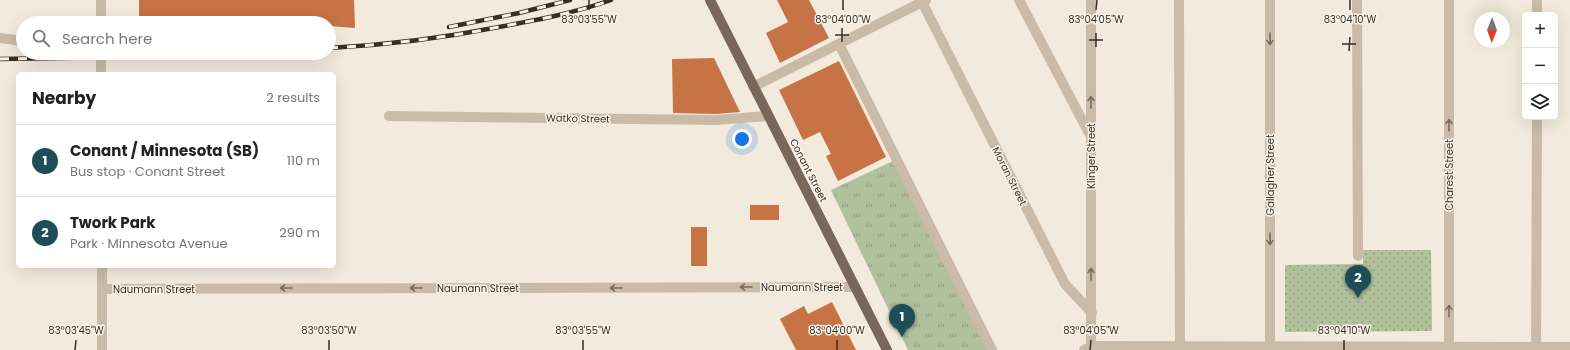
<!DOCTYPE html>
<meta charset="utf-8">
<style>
body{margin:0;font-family:Poppins,sans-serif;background:#f2f2f2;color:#222}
.controls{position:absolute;right:12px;top:12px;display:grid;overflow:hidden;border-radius:6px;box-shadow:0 4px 16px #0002}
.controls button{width:36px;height:36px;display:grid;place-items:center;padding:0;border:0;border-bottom:1px solid #e0e0e0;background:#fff;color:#222;font:20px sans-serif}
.compass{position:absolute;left:1474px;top:12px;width:36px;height:36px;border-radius:50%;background:#fff;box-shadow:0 4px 16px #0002;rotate:181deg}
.you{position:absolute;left:742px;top:139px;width:14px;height:14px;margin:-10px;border:3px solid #fff;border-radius:50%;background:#1a73e8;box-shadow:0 0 0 6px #1a73e833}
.badge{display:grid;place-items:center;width:26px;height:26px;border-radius:50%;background:#1d4e58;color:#fff;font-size:13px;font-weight:700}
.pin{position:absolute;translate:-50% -33px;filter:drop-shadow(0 1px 2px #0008)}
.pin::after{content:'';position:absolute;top:21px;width:14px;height:12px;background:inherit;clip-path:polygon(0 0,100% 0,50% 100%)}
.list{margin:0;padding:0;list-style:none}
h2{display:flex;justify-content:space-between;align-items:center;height:52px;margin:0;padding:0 16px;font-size:17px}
h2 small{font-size:13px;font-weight:400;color:#767676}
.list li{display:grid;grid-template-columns:26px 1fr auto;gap:12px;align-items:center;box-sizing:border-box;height:72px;padding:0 16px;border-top:1px solid #e0e0e0}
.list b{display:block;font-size:15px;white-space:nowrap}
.list p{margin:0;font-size:13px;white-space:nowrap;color:#767676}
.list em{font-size:13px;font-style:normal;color:#767676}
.icon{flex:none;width:22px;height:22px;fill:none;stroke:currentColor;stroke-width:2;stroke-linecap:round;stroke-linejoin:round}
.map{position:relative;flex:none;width:1570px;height:350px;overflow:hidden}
.search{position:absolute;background:#fff;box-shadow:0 4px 16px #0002;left:16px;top:16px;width:320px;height:44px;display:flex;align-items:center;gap:10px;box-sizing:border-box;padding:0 14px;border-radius:22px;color:#767676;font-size:15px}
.panel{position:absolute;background:#fff;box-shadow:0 4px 16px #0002;left:16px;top:72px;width:320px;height:196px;border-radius:6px}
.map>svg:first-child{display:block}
.grass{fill:url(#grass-tufts)}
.park{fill:url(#park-dots)}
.building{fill:#c67346}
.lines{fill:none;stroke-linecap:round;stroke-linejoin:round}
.minor{stroke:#cabba8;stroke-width:10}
.major{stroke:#796759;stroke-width:10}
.rail-casing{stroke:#372e28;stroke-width:4.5}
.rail{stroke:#faf4e8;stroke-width:3;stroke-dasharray:9;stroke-linecap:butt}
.oneway{stroke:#796d62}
.ticks{fill:none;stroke:#372e28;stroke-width:1.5}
.labels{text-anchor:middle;stroke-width:3;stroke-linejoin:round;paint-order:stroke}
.street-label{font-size:10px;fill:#372e28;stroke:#faf4e8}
.ticks-label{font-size:10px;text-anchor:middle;fill:#372e28;stroke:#faf4e8;stroke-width:3;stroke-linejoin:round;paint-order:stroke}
</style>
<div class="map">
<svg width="1570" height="350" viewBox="0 0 1570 350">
<defs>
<pattern id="grass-tufts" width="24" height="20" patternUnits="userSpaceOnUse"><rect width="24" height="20" fill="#b1c19c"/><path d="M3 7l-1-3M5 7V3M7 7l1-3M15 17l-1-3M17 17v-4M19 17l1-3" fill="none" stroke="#919d7f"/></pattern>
<pattern id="park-dots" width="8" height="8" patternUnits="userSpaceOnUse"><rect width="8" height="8" fill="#b1c19c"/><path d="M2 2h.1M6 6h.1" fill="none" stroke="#919d7f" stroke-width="1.8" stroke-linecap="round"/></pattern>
</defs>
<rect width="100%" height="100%" fill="#f2eadc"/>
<polygon class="grass" points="897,159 989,350 908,350 831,190"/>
<polygon class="park" points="1363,250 1431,250 1432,331 1285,332 1285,265 1363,264"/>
<g class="building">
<polygon points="139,0 354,0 355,28 329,26 329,23 139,22"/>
<polygon points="777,0 809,0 829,38 780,63 766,33 788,22"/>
<polygon points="714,58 740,112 716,114 673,113 672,59"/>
<polygon points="839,61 886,157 838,181 826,156 831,154 820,132 803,140 779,90"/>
<rect x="750" y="205" width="29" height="15"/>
<rect x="691" y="227" width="16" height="39"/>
<polygon points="832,302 856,350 796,350 780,319 804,306 808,314"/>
</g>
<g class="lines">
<g class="minor">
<polyline points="921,0 1065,284 1092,313"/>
<polyline points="1019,0 1090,135"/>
<polyline points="1091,0 1091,350"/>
<polyline points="1179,0 1180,350"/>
<polyline points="1357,0 1358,256"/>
<polyline points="1449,0 1449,350"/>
<polyline points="1537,15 1537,0"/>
<polyline points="101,23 101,0"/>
<polyline points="0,38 23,41"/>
<polyline points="839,44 992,350"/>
<polyline points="101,53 101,74"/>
<polyline points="753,87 926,0"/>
<polyline points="389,116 716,120 768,116"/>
<polyline points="102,289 855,287"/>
<polyline points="102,350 102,266"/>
<polyline points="1084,350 1091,346 1570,347"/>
<polyline points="1270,350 1270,0"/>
<polyline points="1536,350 1537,117"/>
</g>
<polyline class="major" points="710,0 887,350"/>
<defs>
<g id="rail">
<polyline points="449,27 519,13 570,0"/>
<path d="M 329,48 C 386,45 443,38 499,27 C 537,20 575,13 611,0"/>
<polyline points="0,59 182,56 241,53"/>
</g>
</defs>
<use href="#rail" class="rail-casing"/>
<use href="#rail" class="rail"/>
</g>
<defs><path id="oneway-shaft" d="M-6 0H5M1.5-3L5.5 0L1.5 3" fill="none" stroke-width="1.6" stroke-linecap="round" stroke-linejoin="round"/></defs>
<g class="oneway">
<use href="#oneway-shaft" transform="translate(1270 39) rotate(90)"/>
<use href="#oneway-shaft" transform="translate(1091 102) rotate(-90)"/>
<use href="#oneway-shaft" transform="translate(1449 125) rotate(-90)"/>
<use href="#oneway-shaft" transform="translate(1270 239) rotate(90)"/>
<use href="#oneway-shaft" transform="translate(1091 274) rotate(-90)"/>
<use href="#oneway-shaft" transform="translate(746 287) rotate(180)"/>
<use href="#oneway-shaft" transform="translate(286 288) rotate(180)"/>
<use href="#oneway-shaft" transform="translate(416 288) rotate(180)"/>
<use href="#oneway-shaft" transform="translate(616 288) rotate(180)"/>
<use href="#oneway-shaft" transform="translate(1449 311) rotate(-90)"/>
</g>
<path class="ticks" d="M 589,10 L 589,0M 843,10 L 843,0M 1096,10 L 1097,0M 1350,10 L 1350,0M 835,35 L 849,35M 1089,40 L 1103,40M 842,42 L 842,28M 1342,44 L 1356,44M 1096,47 L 1096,33M 1349,51 L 1350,37M 75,350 L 76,340M 329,350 L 329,340M 583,350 L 583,340M 837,350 L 837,340M 1090,350 L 1091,340M 1344,350 L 1344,340"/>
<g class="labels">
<g class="street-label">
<text transform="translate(578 118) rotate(1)" y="4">Watko Street</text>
<text transform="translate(1091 156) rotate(-90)" y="4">Klinger Street</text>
<text transform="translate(809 170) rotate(63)" y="4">Conant Street</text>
<text transform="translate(1270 175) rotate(-90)" y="4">Gallagher Street</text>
<text transform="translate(1449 175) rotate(-90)" y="4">Charest Street</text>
<text transform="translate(1010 176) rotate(63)" y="4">Moran Street</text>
<text x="802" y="291">Naumann Street</text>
<text x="478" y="292">Naumann Street</text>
<text x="154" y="293">Naumann Street</text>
</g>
</g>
<g class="ticks-label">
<text x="589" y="23">83°03'55"W</text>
<text x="843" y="23">83°04'00"W</text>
<text x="1096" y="23">83°04'05"W</text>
<text x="1350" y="23">83°04'10"W</text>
<text x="76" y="334">83°03'45"W</text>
<text x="329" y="334">83°03'50"W</text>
<text x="583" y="334">83°03'55"W</text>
<text x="837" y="334">83°04'00"W</text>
<text x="1091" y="334">83°04'05"W</text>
<text x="1344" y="334">83°04'10"W</text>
</g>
</svg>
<div class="controls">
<button>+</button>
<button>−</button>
<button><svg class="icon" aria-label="layers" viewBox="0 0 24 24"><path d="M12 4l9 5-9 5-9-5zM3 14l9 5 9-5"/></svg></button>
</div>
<svg class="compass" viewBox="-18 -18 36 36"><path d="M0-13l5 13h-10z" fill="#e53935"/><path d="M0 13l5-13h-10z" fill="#767676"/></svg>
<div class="you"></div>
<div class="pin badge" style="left:902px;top:337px">1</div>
<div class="pin badge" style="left:1358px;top:298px">2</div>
<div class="search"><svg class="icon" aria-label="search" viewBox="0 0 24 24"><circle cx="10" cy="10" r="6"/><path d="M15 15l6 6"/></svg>Search here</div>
<section class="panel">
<h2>Nearby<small>2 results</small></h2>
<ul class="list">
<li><span class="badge">1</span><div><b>Conant / Minnesota (SB)</b><p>Bus stop · Conant Street</p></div><em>110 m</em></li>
<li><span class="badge">2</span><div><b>Twork Park</b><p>Park · Minnesota Avenue</p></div><em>290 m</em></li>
</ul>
</section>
</div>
